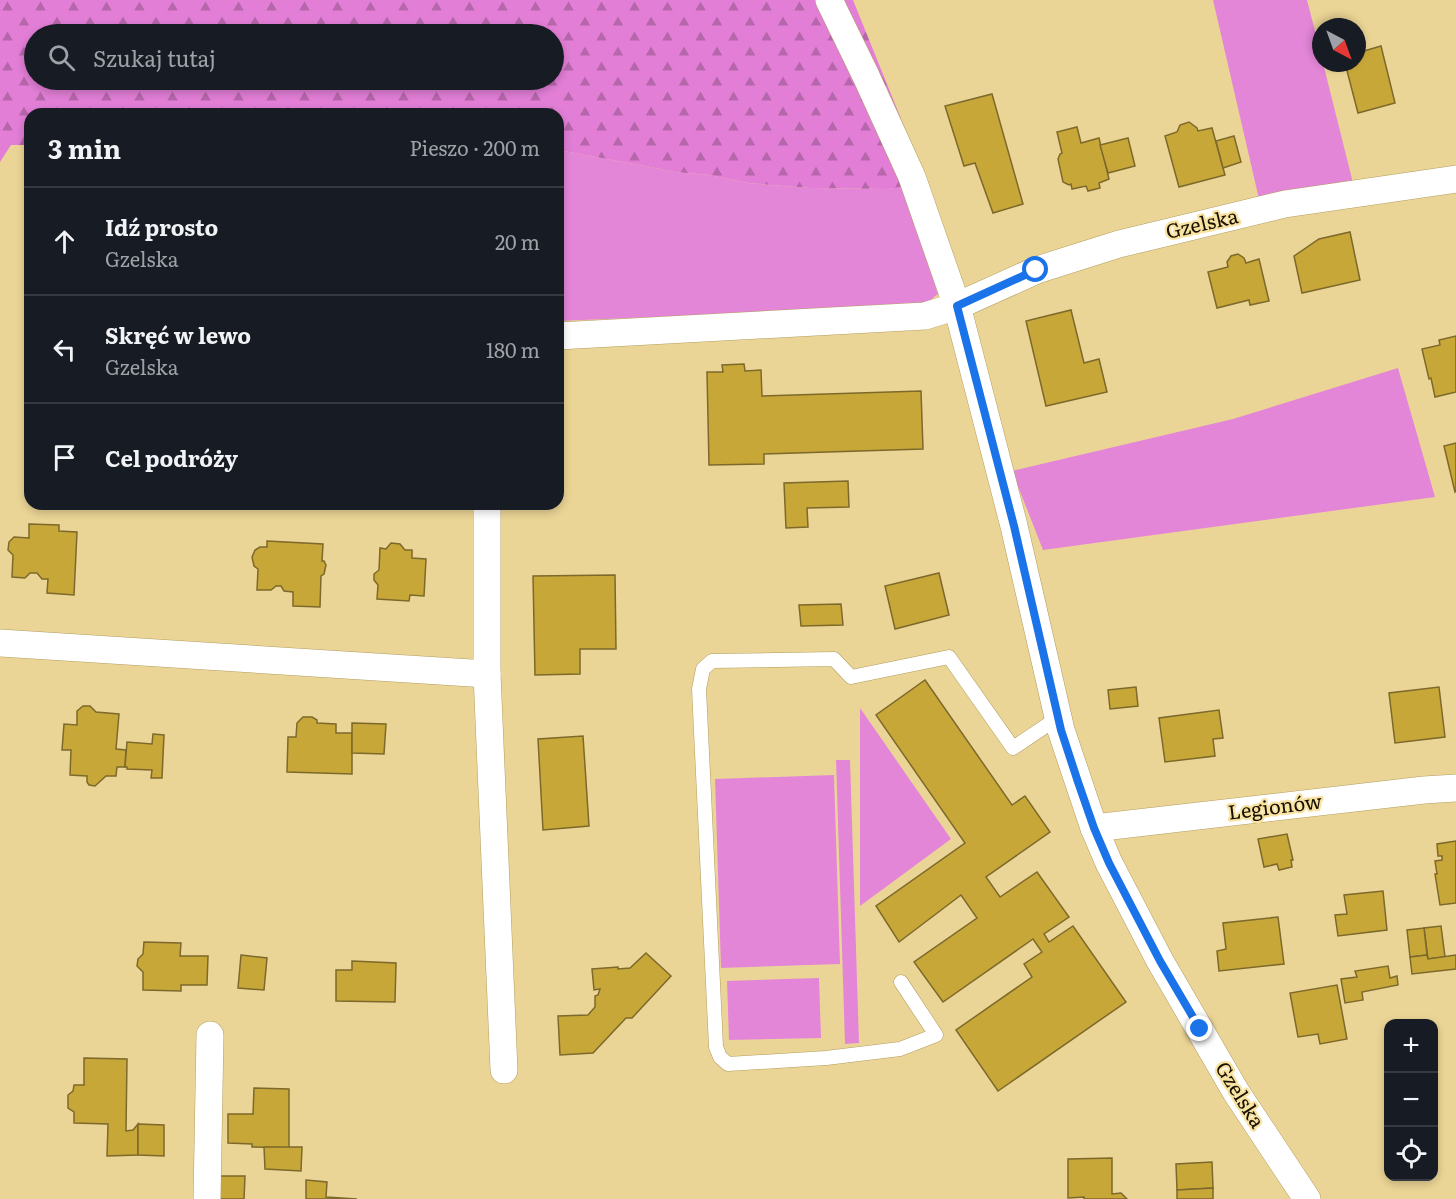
<!DOCTYPE html>
<html lang="pl">
<meta charset="utf-8">
<style>
body{margin:0;font-family:Literata,serif;background:#242831;color:#f1f3f6}
.controls{position:absolute;right:18px;bottom:18px;display:grid;overflow:hidden;border-radius:12px;box-shadow:0 3px 9px #0003}
.controls button{width:54px;height:54px;display:grid;place-items:center;padding:0;border:0;border-bottom:2px solid #363941;background:#171b24;color:#f1f3f6;font:30px sans-serif}
.compass{position:absolute;left:1312px;top:18px;width:54px;height:54px;border-radius:50%;background:#171b24;box-shadow:0 3px 9px #0003;rotate:139deg}
.stop{position:absolute;width:18px;height:18px;margin:-14px;border:4px solid #1a73e8;border-radius:50%;background:#fff}
.stop.end{background:#1a73e8;border-color:#fff;box-shadow:0 2px 6px #0008}
.list{margin:0;padding:0;list-style:none}
h2{display:flex;justify-content:space-between;align-items:center;height:78px;margin:0;padding:0 24px;font-size:26px}
h2 small{font-size:20px;font-weight:400;color:#9ea1a6}
.list li{display:grid;grid-template-columns:39px 1fr auto;gap:18px;align-items:center;box-sizing:border-box;height:108px;padding:0 24px;border-top:2px solid #363941}
.list b{display:block;font-size:22px;white-space:nowrap}
.list p{margin:0;font-size:20px;white-space:nowrap;color:#9ea1a6}
.list em{font-size:20px;font-style:normal;color:#9ea1a6}
.icon{flex:none;width:33px;height:33px;fill:none;stroke:currentColor;stroke-width:2;stroke-linecap:round;stroke-linejoin:round}
.map{position:relative;flex:none;width:1456px;height:1199px;overflow:hidden}
.search{position:absolute;background:#171b24;box-shadow:0 3px 9px #0003;left:24px;top:24px;width:540px;height:66px;display:flex;align-items:center;gap:15px;box-sizing:border-box;padding:0 21px;border-radius:33px;color:#9ea1a6;font-size:22px}
.panel{position:absolute;background:#171b24;box-shadow:0 3px 9px #0003;left:24px;top:108px;width:540px;height:402px;border-radius:18px}
.map>svg:first-child{display:block}
.green{fill:#e486d8}
.forest{fill:url(#forest-firs);fill-rule:evenodd}
.building{fill:#c8a739;stroke:#7c692b;stroke-width:1.5}
.lines{fill:none;stroke-linecap:round;stroke-linejoin:round}
.lane-casing{stroke:#b29e60;stroke-width:15}
.street-casing{stroke:#b29e60;stroke-width:28}
.lane{stroke:#fff;stroke-width:14}
.street{stroke:#fff;stroke-width:27}
.route{stroke:#1a73e8;stroke-width:8}
.labels{text-anchor:middle;stroke-width:4.5;stroke-linejoin:round;paint-order:stroke}
.street-label{font-size:20px;fill:#181000;stroke:#f8e3a3}
</style>
<div class="map">
<svg width="1456" height="1199" viewBox="0 0 1456 1199">
<defs>
<pattern id="forest-firs" width="22" height="20" patternUnits="userSpaceOnUse" patternTransform="scale(1.5)"><rect width="22" height="20" fill="#e27ed6"/><path d="M5 1l3.5 6h-7zM16 11l3.5 6h-7z" fill="#b666ab"/></pattern>
</defs>
<rect width="100%" height="100%" fill="#ebd596"/>
<g class="green">
<polygon points="1213,0 1307,0 1321,54 1321,63 1323,63 1353,183 1259,199"/>
<polygon points="558,150 645,166 675,172 710,175 748,183 810,188 887,189 903,186 938,294 923,306 558,321"/>
<polygon points="1398,368 1435,497 1043,550 1012,471 1233,419"/>
<polygon points="860,708 951,839 860,906"/>
<polygon points="836,760 850,760 859,1043 845,1044"/>
<polygon points="834,775 840,964 721,968 715,779"/>
<polygon points="819,978 821,1038 729,1040 727,981"/>
</g>
<path class="forest" d="M 0,0 L 853,0 L 927,183 L 887,189 L 810,188 L 748,183 L 710,175 L 675,172 L 645,166 L 558,150 L 558,114 L 30,114 L 30,145 L 11,145 L 0,162 ZM 34,34 L 554,34 L 554,80 L 34,80 Z"/>
<g class="building">
<polygon points="1381,46 1395,103 1358,113 1346,67 1352,65 1352,63 1357,63 1357,53"/>
<polygon points="992,94 1023,204 993,213 975,163 964,166 945,106"/>
<polygon points="1189,122 1197,128 1198,131 1212,128 1225,175 1179,187 1165,136 1177,132 1180,125"/>
<polygon points="1077,127 1081,143 1099,138 1109,179 1099,183 1100,188 1088,191 1086,186 1072,189 1071,184 1069,185 1063,182 1058,159 1060,154 1062,153 1057,132"/>
<polygon points="1234,136 1241,162 1223,168 1216,141"/>
<polygon points="1128,138 1135,166 1108,173 1100,145"/>
<polygon points="1350,232 1360,280 1302,293 1294,256 1319,239"/>
<polygon points="1238,254 1244,258 1246,263 1259,259 1269,301 1250,305 1249,300 1217,308 1208,272 1228,267 1227,262 1231,256"/>
<polygon points="1071,310 1084,363 1099,359 1107,392 1046,406 1026,321"/>
<polygon points="1456,336 1456,392 1435,397 1431,378 1429,379 1422,349 1440,345 1439,340"/>
<polygon points="744,364 745,371 761,370 762,396 921,391 923,449 764,454 764,464 709,465 707,372 723,372 722,365"/>
<polygon points="1456,443 1456,491 1455,492 1444,446"/>
<polygon points="848,481 849,507 807,508 808,527 786,528 784,483"/>
<polygon points="29,524 59,525 59,531 77,532 74,595 47,593 48,579 42,579 37,573 30,573 25,578 12,577 13,555 8,550 9,542 14,537 29,538"/>
<polygon points="267,541 323,544 322,561 324,561 326,565 324,574 321,576 320,607 293,606 293,592 284,591 281,586 276,586 271,590 257,590 258,569 254,566 252,557 255,550 260,547 267,547"/>
<polygon points="391,543 400,544 405,550 412,550 412,558 426,559 424,596 410,595 409,601 377,599 378,585 374,580 374,574 379,570 380,548 386,549"/>
<polygon points="939,573 949,615 895,629 885,586"/>
<polygon points="615,575 616,649 580,649 580,674 535,675 533,576"/>
<polygon points="841,604 843,625 801,626 799,605"/>
<polygon points="925,680 1012,805 1025,796 1050,832 986,877 1000,897 1037,872 1069,917 1044,934 1049,942 1073,926 1126,1002 998,1091 956,1030 1032,977 1024,964 1042,952 1033,939 943,1002 914,962 977,918 961,895 899,942 876,906 965,843 876,715"/>
<polygon points="1136,687 1138,706 1110,709 1108,690"/>
<polygon points="1439,687 1445,737 1395,743 1389,693"/>
<polygon points="83,706 90,706 96,712 119,714 116,749 126,750 125,767 117,767 116,776 106,776 95,786 89,785 87,782 87,776 70,775 71,750 62,750 64,724 77,725 77,711"/>
<polygon points="1219,710 1223,738 1213,739 1215,756 1165,762 1159,718"/>
<polygon points="303,717 312,717 317,720 317,723 336,724 336,733 352,733 352,774 287,772 288,737 296,737 297,723"/>
<polygon points="352,723 386,724 384,754 352,753"/>
<polygon points="153,734 164,735 162,778 151,778 152,770 127,769 127,767 125,767 127,742 152,744"/>
<polygon points="583,736 589,826 543,830 538,739"/>
<polygon points="1287,834 1293,860 1291,860 1292,867 1279,870 1277,864 1264,867 1258,839"/>
<polygon points="1456,841 1456,903 1440,905 1435,874 1437,874 1435,861 1442,860 1442,856 1438,856 1437,844"/>
<polygon points="1383,891 1387,930 1338,936 1335,915 1347,914 1344,895"/>
<polygon points="1278,917 1284,964 1219,971 1217,951 1226,949 1223,923"/>
<polygon points="1441,926 1445,957 1428,959 1424,928"/>
<polygon points="1424,928 1427,955 1410,957 1407,930"/>
<polygon points="144,942 181,943 180,956 208,956 207,985 181,985 181,991 143,990 143,972 137,966 138,959 143,954"/>
<polygon points="646,953 671,976 632,1018 626,1018 593,1053 560,1055 558,1016 588,1015 595,1007 595,996 598,995 600,989 594,990 592,969 618,967 618,969 630,968"/>
<polygon points="241,955 267,958 264,990 238,988"/>
<polygon points="1427,955 1428,959 1456,955 1456,969 1412,974 1410,957"/>
<polygon points="352,961 396,963 395,1002 336,1001 336,970 352,970"/>
<polygon points="1388,966 1390,978 1397,976 1398,985 1362,992 1363,1000 1345,1003 1341,979 1357,977 1355,971"/>
<polygon points="1337,985 1347,1039 1320,1044 1318,1034 1298,1037 1290,993"/>
<polygon points="84,1058 127,1059 126,1131 133,1130 138,1124 138,1155 107,1156 108,1124 74,1123 74,1112 68,1108 68,1095 73,1091 74,1085 84,1085"/>
<polygon points="254,1088 289,1089 289,1148 252,1147 252,1144 228,1143 228,1114 253,1114"/>
<polygon points="138,1124 164,1125 164,1156 138,1155"/>
<polygon points="264,1147 302,1147 301,1171 265,1169"/>
<polygon points="1112,1158 1112,1194 1121,1193 1127,1199 1084,1199 1084,1197 1068,1198 1068,1159"/>
<polygon points="1212,1162 1213,1188 1177,1190 1176,1164"/>
<polygon points="217,1176 245,1176 244,1199 217,1199"/>
<polygon points="306,1180 327,1182 326,1197 357,1199 306,1199"/>
<polygon points="1213,1188 1213,1199 1177,1199 1177,1190"/>
</g>
<g class="lines">
<defs>
<polyline id="lane" points="901,982 936,1035 900,1049 826,1058 728,1064 720,1057 716,1047 699,689 703,669 712,661 834,659 851,677 949,657 1013,748 1059,717"/>
<g id="street">
<polyline points="829,0 866,76 912,177 957,306 1014,526 1061,730 1094,828 1109,863 1160,961 1236,1092 1307,1199"/>
<polyline points="558,336 925,316 957,306 1037,270 1119,244 1285,204 1456,179"/>
<polyline points="0,643 487,674 487,504"/>
<polyline points="487,674 504,1070"/>
<polyline points="1094,828 1424,790 1456,788"/>
<polyline points="207,1199 210,1035"/>
</g>
</defs>
<use href="#lane" class="lane-casing"/>
<use href="#street" class="street-casing"/>
<use href="#lane" class="lane"/>
<use href="#street" class="street"/>
</g>
<g class="lines">
<polyline class="route" points="1036,270 957,306 1014,526 1061,730 1078,782 1094,828 1109,863 1160,961 1200,1029"/>
</g>
<g class="labels">
<g class="street-label">
<text transform="translate(1202 224) rotate(-13)" y="7">Gzelska</text>
<text transform="translate(1275 807) rotate(-7)" y="7">Legionów</text>
<text transform="translate(1240 1095) rotate(58)" y="7">Gzelska</text>
</g>
</g>
</svg>
<div class="controls">
<button>+</button>
<button>−</button>
<button><svg class="icon" aria-label="locate" viewBox="0 0 24 24"><circle cx="12" cy="12" r="6"/><path d="M12 2v4M12 18v4M2 12h4M18 12h4"/></svg></button>
</div>
<svg class="compass" viewBox="-18 -18 36 36"><path d="M0-13l5 13h-10z" fill="#e53935"/><path d="M0 13l5-13h-10z" fill="#9ea1a6"/></svg>
<div class="stop" style="left:1036px;top:270px"></div>
<div class="stop end" style="left:1200px;top:1029px"></div>
<div class="search"><svg class="icon" aria-label="search" viewBox="0 0 24 24"><circle cx="10" cy="10" r="6"/><path d="M15 15l6 6"/></svg>Szukaj tutaj</div>
<section class="panel">
<h2>3 min<small>Pieszo · 200 m</small></h2>
<ul class="list">
<li><svg class="icon" aria-label="ahead" viewBox="0 0 24 24"><path d="M12 20V5M6 11l6-6 6 6"/></svg><div><b>Idź prosto</b><p>Gzelska</p></div><em>20 m</em></li>
<li><svg class="icon" aria-label="left" viewBox="0 0 24 24"><path d="M17 20v-9H6M10 6l-5 5 5 5"/></svg><div><b>Skręć w lewo</b><p>Gzelska</p></div><em>180 m</em></li>
<li><svg class="icon" aria-label="arrive" viewBox="0 0 24 24"><path d="M6 21V4h12l-3 4 3 4H6"/></svg><div><b>Cel podróży</b></div></li>
</ul>
</section>
</div>
